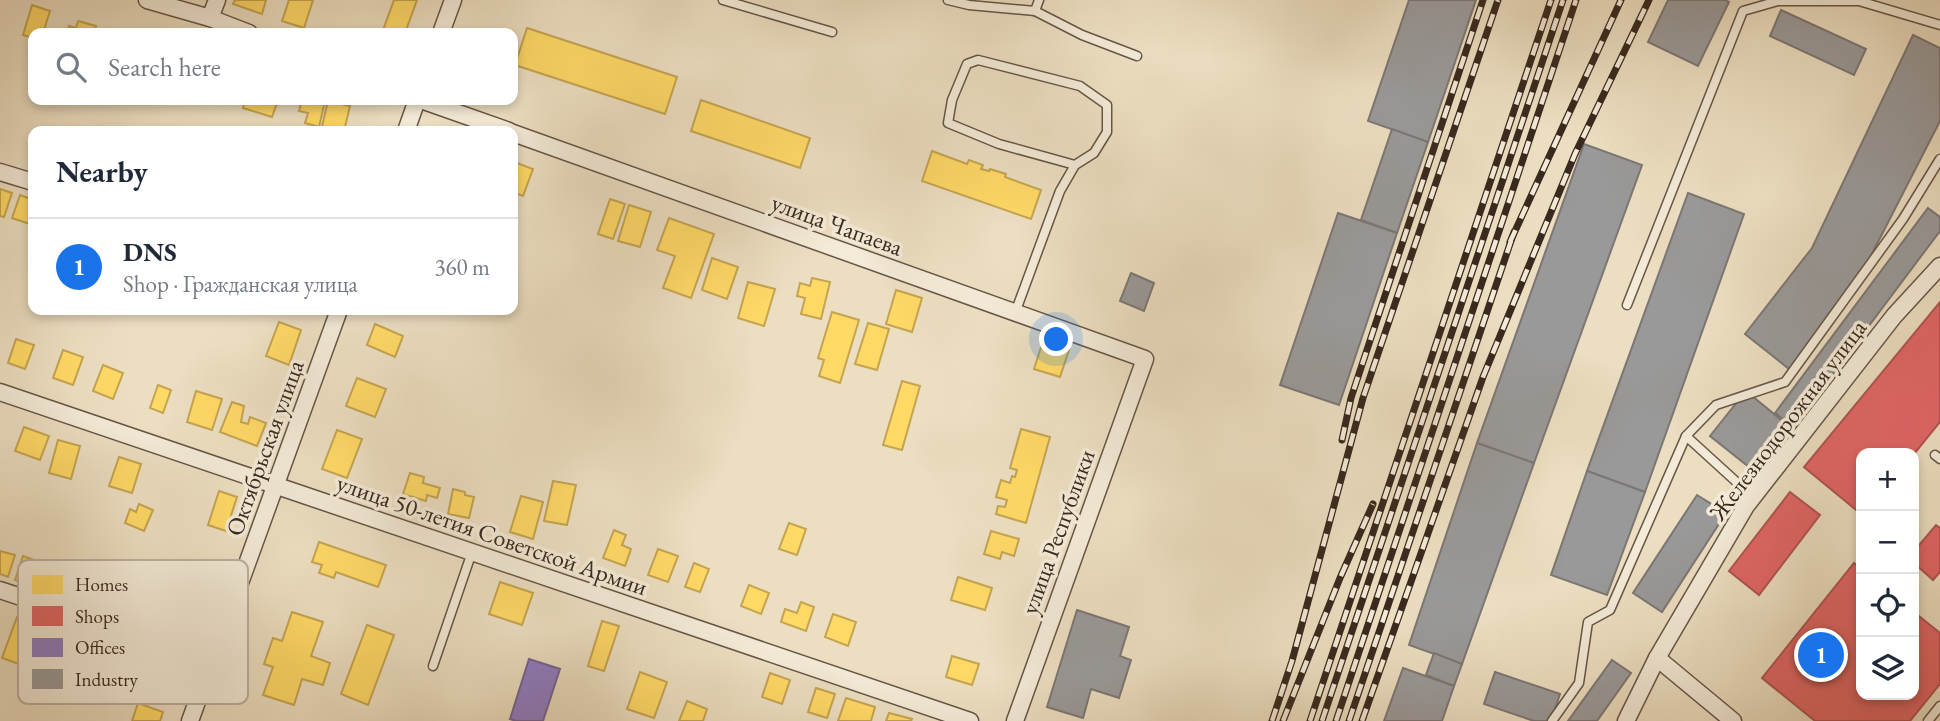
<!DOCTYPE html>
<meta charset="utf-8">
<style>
body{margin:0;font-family:"EB Garamond",serif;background:#f2f2f3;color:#1f2937}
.controls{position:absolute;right:21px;bottom:21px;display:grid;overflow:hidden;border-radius:14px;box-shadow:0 4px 10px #0003}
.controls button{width:63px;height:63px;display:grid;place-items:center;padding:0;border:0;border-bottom:2px solid #e0e1e3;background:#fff;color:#1f2937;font:35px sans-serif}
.you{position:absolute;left:1057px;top:340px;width:24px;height:24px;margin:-18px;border:5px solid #fff;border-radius:50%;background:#1a73e8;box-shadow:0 0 0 10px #1a73e833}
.badge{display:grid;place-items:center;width:46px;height:46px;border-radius:50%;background:#1a73e8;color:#fff;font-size:23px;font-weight:700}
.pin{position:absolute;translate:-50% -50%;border:4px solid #fff;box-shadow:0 2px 7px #0006}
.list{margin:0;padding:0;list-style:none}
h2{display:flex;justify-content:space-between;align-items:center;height:91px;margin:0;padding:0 28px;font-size:30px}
h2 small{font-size:23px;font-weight:400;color:#747a83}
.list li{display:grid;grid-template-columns:46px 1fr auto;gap:21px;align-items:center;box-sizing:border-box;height:98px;padding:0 28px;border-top:2px solid #e0e1e3}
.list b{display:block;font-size:26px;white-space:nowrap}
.list p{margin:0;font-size:23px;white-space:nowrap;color:#747a83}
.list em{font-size:23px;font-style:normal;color:#747a83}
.icon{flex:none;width:38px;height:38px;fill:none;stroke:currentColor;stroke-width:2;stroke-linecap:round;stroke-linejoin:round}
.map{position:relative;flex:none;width:1940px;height:721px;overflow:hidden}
.search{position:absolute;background:#fff;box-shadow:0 4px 10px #0003;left:28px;top:28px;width:490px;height:77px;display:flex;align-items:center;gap:18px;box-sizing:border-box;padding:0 24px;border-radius:14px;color:#747a83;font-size:26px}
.panel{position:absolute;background:#fff;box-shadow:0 4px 10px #0003;left:28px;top:126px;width:490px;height:189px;border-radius:14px}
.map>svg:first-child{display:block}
.homes{fill:#ffd966;stroke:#c4a450;stroke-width:2}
.shops{fill:#e06666;stroke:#ae5450;stroke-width:2}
.offices{fill:#8e7cc3;stroke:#746392;stroke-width:2}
.industry{fill:#999;stroke:#7c7774;stroke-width:2}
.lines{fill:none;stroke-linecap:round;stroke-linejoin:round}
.service-casing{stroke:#665647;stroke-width:11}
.minor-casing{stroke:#665647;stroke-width:19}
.service{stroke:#f3ead7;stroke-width:8}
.minor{stroke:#f3ead7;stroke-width:16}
.rail-casing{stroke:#39291e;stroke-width:7}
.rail{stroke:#f3ead7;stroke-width:4.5;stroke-dasharray:13;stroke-linecap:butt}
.labels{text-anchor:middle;stroke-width:7;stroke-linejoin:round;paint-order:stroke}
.street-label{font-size:24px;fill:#39291e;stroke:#f3ead7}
.key{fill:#f3ead7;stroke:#bbb0a0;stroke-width:2}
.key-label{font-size:19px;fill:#39291e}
</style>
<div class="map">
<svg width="1940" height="721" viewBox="0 0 1940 721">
<rect width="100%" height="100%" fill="#ecdec1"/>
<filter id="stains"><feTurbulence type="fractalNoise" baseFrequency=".00286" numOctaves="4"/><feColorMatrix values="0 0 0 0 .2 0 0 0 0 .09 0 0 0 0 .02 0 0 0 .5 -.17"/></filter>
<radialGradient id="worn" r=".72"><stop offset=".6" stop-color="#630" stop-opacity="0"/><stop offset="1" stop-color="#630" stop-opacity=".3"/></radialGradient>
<g class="homes">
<polygon points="235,0 266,0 262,14 233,4"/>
<polygon points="289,0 313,0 304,28 282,21"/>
<polygon points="394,0 417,0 405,33 382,33"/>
<polygon points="32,5 50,11 43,33 33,33 33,38 23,35"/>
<polygon points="78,21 96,26 94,33 67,33 69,26 76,28"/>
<polygon points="527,28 677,77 665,114 515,65"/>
<polygon points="245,100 278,100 272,117 243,108"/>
<polygon points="302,100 325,101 319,127 305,123 308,113 299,111"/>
<polygon points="701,100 810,138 800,168 691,131"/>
<polygon points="328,101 350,106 344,131 321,131"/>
<polygon points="932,151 967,164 969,160 983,165 981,169 989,171 990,169 1006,174 1005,177 1041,190 1031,219 922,181"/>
<polygon points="517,163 533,169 523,196 513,192 513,174"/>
<polygon points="0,189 12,193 4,217 0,216"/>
<polygon points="20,195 33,200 33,225 12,218"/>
<polygon points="610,199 625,204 613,239 598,234"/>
<polygon points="629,205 651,212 640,247 618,241"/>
<polygon points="669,218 714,234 691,298 663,288 675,256 657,250"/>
<polygon points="712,258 738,267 727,299 702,290"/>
<polygon points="812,278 830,282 821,319 801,314 805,298 797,296 800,283 810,286"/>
<polygon points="748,282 775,289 764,326 738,318"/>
<polygon points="896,290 922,298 912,332 886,324"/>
<polygon points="832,312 859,320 840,383 819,376 824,360 818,358"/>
<polygon points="279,322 301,330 289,365 266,356"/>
<polygon points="868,323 889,329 877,370 855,364"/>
<polygon points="375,324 403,336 395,357 367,345"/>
<polygon points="16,339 34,345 25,369 8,363"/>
<polygon points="1043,341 1069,350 1060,377 1034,369"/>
<polygon points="63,350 83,357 73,385 53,378"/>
<polygon points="103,365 123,373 113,399 93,391"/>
<polygon points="357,378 386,389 375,417 346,406"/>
<polygon points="902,381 920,386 902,450 883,445"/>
<polygon points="158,385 171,390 163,413 150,408"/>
<polygon points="196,391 222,399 212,430 187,422"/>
<polygon points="232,402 244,406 241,422 248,424 250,417 266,423 257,446 220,432"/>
<polygon points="24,427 49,436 40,460 15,451"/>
<polygon points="1021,429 1050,437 1026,523 996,514 998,506 1005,507 1007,500 996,497 1001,480 1010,483 1012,476 1015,477 1017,470 1010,468"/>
<polygon points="337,430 362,439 347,478 322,469"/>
<polygon points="58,440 80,446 71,479 49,473"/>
<polygon points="119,457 141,464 132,493 109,486"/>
<polygon points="410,473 424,477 423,483 440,488 437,498 427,495 426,501 403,494"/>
<polygon points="553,481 576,485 567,525 544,521"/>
<polygon points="453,489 465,492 465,495 474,497 469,518 448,514"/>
<polygon points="219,491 237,497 226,531 208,525"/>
<polygon points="521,496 543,502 533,539 510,532"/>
<polygon points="139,504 153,510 144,531 125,523 130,509 136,512"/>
<polygon points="789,523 806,529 797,555 779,549"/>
<polygon points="614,530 626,535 622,545 631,549 625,566 603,558"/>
<polygon points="991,531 1019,539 1014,556 1002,552 1000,559 984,554"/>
<polygon points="319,542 386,565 378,587 336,572 334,578 319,573 322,565 312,562"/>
<polygon points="658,549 678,556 668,582 648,575"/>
<polygon points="0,551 15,555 8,577 0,574"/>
<polygon points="23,556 34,560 31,568 42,572 37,587 15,580"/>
<polygon points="694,563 709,569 700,592 685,587"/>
<polygon points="958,577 992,588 985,610 951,600"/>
<polygon points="500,582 533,593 522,625 489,614"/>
<polygon points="749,585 769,593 761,614 741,606"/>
<polygon points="801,602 814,607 806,631 781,622 785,609 797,613"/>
<polygon points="292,612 323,622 311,656 330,663 323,685 302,679 294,705 263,695 273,667 264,664 273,638 282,641"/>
<polygon points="833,614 856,622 848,646 825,637"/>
<polygon points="17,617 39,625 24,666 2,658"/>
<polygon points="602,621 619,626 604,671 588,666"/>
<polygon points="367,625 394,635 368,705 341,694"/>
<polygon points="952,656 979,664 972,685 946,677"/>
<polygon points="640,672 667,682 654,718 627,709"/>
<polygon points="770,673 790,680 782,704 762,697"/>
<polygon points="816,688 835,694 827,718 808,712"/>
<polygon points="846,698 875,707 871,721 838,721"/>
<polygon points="687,701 707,709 703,721 679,721"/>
<polygon points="138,703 163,712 160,721 132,721"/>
<polygon points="889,713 912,719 911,721 886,721"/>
</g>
<g class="shops">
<polygon points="1940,302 1940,422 1914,454 1861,453 1861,514 1804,467"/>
<polygon points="1790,492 1820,515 1759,595 1729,571"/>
<polygon points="1936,525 1940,528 1940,572 1933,580 1914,563 1914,551"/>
<polygon points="1854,563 1861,569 1861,695 1914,695 1914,612 1940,633 1940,684 1910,721 1815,721 1762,678"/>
</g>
<polygon class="offices" points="529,659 560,669 543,721 516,721 510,719"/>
<g class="industry">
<polygon points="1409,0 1476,0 1428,142 1368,121"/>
<polygon points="1668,0 1725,0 1729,2 1698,66 1648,42"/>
<polygon points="1781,10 1866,49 1854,75 1770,36"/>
<polygon points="1913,35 1940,48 1940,121 1857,283 1789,369 1745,334 1812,248"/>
<polygon points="1392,129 1428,142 1397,233 1361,220"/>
<polygon points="1584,144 1642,165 1534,463 1477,443"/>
<polygon points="1688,193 1744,214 1645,492 1587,471"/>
<polygon points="1928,208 1940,217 1940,231 1793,427 1775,413"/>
<polygon points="1338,213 1397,233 1339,405 1280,385"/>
<polygon points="1131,273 1154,283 1144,311 1120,301"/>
<polygon points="1746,391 1785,423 1749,467 1710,436"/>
<polygon points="1477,443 1534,463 1462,664 1409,645"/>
<polygon points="1587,471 1645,492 1607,595 1551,575"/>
<polygon points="1697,495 1726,513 1662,612 1633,593"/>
<polygon points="1077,610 1129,627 1120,656 1131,660 1119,698 1091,689 1083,718 1047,707"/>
<polygon points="1434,653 1462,664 1454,686 1426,675"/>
<polygon points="1612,660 1631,673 1597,721 1568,721"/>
<polygon points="1403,668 1454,686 1442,721 1384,721"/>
<polygon points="1495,672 1560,694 1551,721 1534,721 1484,704"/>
</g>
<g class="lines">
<defs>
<g id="service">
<polyline points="723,0 832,32"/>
<polyline points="948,0 969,5 1035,11 1039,0"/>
<polyline points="1035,11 1082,35 1137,56"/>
<polyline points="1627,305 1743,11 1778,1 1859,1 1940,25"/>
<polyline points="1015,313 1060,191 1075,165 1094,153 1107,132 1107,105 1080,86 978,60 967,64 952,100 948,123 999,144 1075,165"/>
<polyline points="1935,455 1940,459"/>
<polyline points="1753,497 1686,436 1716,405 1785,382 1903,219 1940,159"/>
<polyline points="433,666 472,552"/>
<polyline points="1552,721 1579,683 1588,622 1610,610 1686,436"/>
<polyline points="1928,721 1940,706"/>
</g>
<g id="minor">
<polyline points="147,0 210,18 249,33"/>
<polyline points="210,18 217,0"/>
<polyline points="441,33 453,0"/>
<polyline points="421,100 509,131"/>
<polyline points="406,131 417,100"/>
<polyline points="513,133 1145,359 1015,721"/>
<polyline points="0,172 33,182"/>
<polyline points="0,392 970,721"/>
<polyline points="0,590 211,660"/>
<polyline points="1657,658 1733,721"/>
<polyline points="190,721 339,310"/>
<polyline points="1626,721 1657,658 1746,506 1894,316 1940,266"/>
</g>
</defs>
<use href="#service" class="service-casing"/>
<use href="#minor" class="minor-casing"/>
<use href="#service" class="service"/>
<use href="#minor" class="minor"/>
<defs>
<g id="rail">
<polyline points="1510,242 1621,0"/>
<polyline points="1342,440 1351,398 1483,0"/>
<polyline points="1272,721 1292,661 1363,398 1498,0"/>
<polyline points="1283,721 1340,578 1373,504"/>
<polyline points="1310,721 1551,0"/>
<polyline points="1322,721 1563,0"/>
<polyline points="1336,721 1576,0"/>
<polyline points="1349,721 1514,232"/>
<polyline points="1362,721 1483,377 1575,154 1649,0"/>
</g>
</defs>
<use href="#rail" class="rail-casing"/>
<use href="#rail" class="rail"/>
</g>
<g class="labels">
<g class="street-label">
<text transform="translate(837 225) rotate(20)" y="8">улица Чапаева</text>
<text transform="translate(1788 420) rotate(-53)" y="8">Железнодорожная улица</text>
<text transform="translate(265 448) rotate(-70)" y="8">Октябрьская улица</text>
<text transform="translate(1058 532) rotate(-70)" y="8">улица Республики</text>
<text transform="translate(492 535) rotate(19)" y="8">улица 50-летия Советской Армии</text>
</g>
</g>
<rect x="18" y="560" width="230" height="144" rx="10" class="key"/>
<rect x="32" y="575" width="31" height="19" fill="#ffd966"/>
<rect x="32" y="606" width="31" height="20" fill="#e06666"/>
<rect x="32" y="638" width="31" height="19" fill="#8e7cc3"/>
<rect x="32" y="669" width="31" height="20" fill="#999"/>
<g class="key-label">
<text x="75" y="591">Homes</text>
<text x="75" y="623">Shops</text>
<text x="75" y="654">Offices</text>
<text x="75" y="686">Industry</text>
</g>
<rect width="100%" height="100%" filter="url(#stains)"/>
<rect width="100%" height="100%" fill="url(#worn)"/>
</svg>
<div class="controls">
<button>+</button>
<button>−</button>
<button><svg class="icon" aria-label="locate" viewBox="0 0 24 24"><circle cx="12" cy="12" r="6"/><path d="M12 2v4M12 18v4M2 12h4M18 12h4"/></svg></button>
<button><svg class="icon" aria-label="layers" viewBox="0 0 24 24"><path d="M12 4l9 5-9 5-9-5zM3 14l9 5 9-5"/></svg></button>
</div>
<div class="you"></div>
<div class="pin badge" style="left:1821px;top:655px">1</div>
<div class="search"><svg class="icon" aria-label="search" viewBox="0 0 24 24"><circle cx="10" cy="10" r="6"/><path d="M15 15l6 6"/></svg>Search here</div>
<section class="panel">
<h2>Nearby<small></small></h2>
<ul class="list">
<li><span class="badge">1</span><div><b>DNS</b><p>Shop · Гражданская улица</p></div><em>360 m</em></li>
</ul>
</section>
</div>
